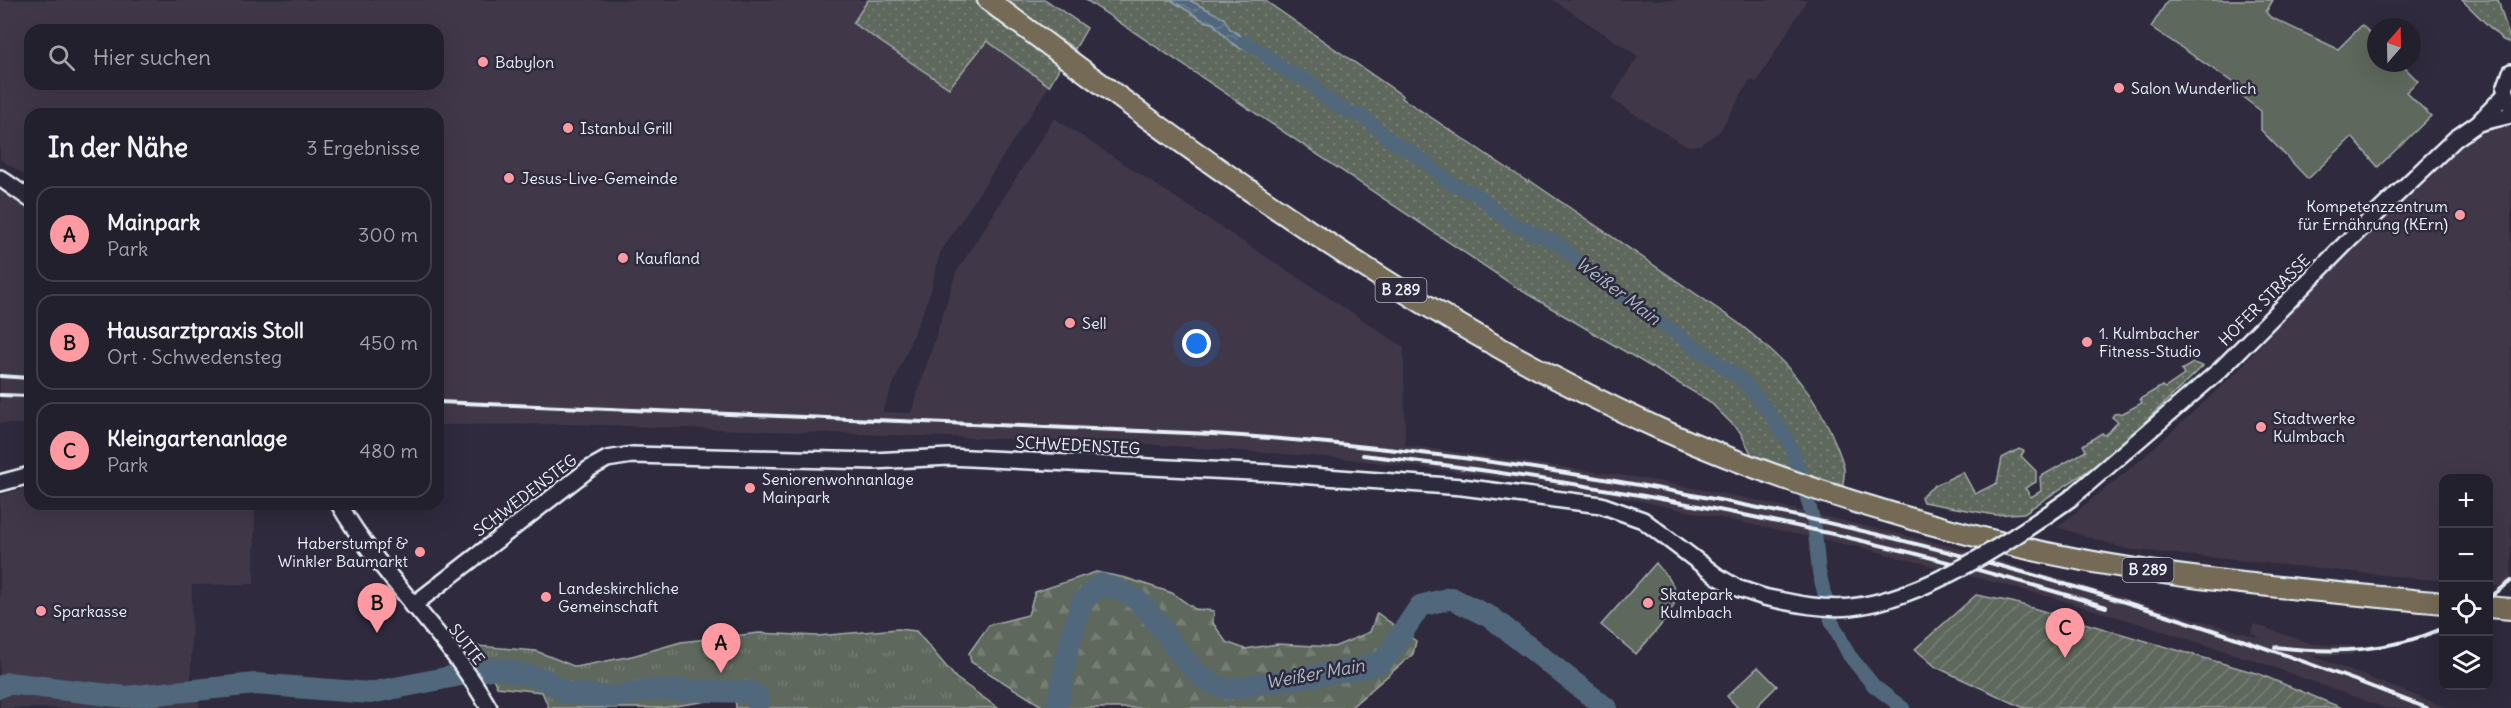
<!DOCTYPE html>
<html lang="de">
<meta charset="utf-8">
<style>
body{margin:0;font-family:Delius,sans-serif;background:#2f2d3a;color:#f1f3f6}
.controls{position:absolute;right:18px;bottom:18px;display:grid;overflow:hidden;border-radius:12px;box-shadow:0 6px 24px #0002}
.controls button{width:54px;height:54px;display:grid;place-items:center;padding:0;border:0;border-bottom:2px solid #403e4a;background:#23202e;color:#f1f3f6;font:30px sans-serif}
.compass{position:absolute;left:2367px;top:18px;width:54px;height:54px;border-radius:50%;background:#23202e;box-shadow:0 6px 24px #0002;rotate:20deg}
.you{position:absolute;left:1197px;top:344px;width:21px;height:21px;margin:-15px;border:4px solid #fff;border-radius:50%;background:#1a73e8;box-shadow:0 0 0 9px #1a73e833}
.badge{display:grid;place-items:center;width:39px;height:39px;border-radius:50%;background:#ff9aa2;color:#111;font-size:20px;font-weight:700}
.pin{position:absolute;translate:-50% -50px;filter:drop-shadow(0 2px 3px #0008)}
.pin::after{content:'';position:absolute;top:32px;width:21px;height:18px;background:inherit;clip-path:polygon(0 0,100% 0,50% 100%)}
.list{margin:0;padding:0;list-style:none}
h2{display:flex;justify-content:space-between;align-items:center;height:78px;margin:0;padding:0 24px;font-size:26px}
h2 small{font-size:20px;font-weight:400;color:#a3a3aa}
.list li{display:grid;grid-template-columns:39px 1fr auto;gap:18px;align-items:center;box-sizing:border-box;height:96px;margin:0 12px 12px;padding:0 12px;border:2px solid #403e4a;border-radius:18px}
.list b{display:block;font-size:22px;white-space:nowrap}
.list p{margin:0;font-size:20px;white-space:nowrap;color:#a3a3aa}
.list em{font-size:20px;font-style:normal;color:#a3a3aa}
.icon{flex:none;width:33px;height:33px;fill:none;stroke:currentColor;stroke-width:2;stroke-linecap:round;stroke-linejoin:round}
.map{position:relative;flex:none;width:2511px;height:708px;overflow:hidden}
.search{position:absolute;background:#23202e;box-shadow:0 6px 24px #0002;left:24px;top:24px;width:420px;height:66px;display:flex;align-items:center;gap:15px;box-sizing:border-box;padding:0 21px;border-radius:18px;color:#a3a3aa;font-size:22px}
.panel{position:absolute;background:#23202e;box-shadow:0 6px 24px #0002;left:24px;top:108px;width:420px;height:402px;border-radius:18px}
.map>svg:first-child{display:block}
.built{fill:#41374a;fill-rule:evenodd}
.grass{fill:url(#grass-dots);stroke:#a4acaa;stroke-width:1.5}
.forest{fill:url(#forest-firs);stroke:#a4acaa;stroke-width:1.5}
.park{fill:url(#park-tufts);stroke:#a4acaa;stroke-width:1.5}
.garden{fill:url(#garden-furrows);stroke:#a4acaa;stroke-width:1.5}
.pitch{fill:#5f685b;stroke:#a4acaa;stroke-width:1.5}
.water{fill:url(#water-waves);stroke:#8d9eae;stroke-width:1.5}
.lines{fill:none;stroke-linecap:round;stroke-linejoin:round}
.canal{stroke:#51677c;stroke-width:14}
.river{stroke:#51677c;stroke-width:22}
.secondary-casing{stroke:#e8f1f8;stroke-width:20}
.highway-casing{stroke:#e8f1f8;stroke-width:24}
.secondary{stroke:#2f2a3d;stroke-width:15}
.highway{stroke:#756a55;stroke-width:20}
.rail{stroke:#e8f1f8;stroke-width:4}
.secondary-bridge-casing{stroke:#e8f1f8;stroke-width:20;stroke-linecap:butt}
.secondary-bridge{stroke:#2f2a3d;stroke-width:15}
.poi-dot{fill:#ff9aa2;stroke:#2f2a3d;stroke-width:2}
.labels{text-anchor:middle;stroke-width:5;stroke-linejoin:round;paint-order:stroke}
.shield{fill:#2f2a3d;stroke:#b0b5c0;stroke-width:1.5}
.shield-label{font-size:15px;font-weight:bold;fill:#e8f1f8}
.poi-label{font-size:16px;fill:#e8f1f8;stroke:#2f2a3d;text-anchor:start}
.street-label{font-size:16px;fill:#e8f1f8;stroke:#2f2a3d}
.water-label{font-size:18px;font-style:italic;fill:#acbac6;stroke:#2f2a3d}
</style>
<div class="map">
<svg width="2511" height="708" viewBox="0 0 2511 708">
<defs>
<pattern id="grass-dots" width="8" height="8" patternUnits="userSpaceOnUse" patternTransform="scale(1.5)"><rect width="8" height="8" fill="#5f685b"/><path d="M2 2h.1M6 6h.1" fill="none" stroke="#767e73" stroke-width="1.8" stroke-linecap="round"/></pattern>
<pattern id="forest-firs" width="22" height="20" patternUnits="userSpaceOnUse" patternTransform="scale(1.5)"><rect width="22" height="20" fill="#5f685b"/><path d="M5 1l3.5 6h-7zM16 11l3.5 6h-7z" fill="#767e73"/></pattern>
<pattern id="park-tufts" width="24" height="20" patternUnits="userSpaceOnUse" patternTransform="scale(1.5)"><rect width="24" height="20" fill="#5f685b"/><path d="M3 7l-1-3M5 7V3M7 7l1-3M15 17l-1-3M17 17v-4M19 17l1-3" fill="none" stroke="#767e73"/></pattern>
<pattern id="garden-furrows" width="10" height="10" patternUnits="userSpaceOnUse" patternTransform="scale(1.5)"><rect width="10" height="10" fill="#5f685b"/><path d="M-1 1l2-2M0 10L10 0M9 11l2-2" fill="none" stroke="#767e73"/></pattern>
<pattern id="water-waves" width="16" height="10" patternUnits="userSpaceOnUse" patternTransform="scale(1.5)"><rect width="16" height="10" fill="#51677c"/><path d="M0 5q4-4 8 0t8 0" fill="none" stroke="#6a7d8f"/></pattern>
</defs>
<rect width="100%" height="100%" fill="#2f2a3d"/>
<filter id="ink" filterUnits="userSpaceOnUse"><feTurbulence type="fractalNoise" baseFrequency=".0167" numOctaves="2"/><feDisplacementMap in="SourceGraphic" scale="12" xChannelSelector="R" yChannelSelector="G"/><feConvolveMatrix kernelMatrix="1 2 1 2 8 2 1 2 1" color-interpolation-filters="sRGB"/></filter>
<g filter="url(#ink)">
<g class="built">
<path d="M 0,0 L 868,0 L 853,23 L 950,88 L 987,41 L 1049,86 L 940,253 L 930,294 L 882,412 L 911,413 L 956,273 L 1054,118 L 1404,347 L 1405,445 L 1641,478 L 1751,499 L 1946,545 L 2263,639 L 2251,633 L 2254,624 L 2313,644 L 2353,646 L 2353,655 L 2312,656 L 2448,708 L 2385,708 L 2256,661 L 2144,625 L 2047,596 L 1863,548 L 1635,500 L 1468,473 L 1338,458 L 1146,444 L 568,424 L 438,425 L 438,114 L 30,114 L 30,178 L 0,159 ZM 30,30 L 438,30 L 438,84 L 30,84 Z"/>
<polygon points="1553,0 1807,0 1757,82 1750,80 1720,131 1700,145 1690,146 1679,142 1611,99 1638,56"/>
<polygon points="2511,127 2511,587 2489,585 2488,478 2444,478 2443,581 2126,549 2057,527 2137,463 2236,373 2292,308 2440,163 2479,130"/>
<polygon points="0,190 30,212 30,425 0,423"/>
<polygon points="23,489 30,489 30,504 261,504 255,507 254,584 192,585 191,680 200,708 0,708 0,495"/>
</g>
<g class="grass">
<polygon points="868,0 975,0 1061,65 1049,86 987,41 949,88 853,23"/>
<polygon points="1001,0 1046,0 1087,28 1075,49 1062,40 1059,44"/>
<path d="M 1086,0 L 1171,0 L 1204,21 L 1213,23 L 1231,42 L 1241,49 L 1264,47 L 1250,42 L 1230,29 L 1219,16 L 1189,0 L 1264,0 L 1403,96 L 1402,98 L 1528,182 L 1529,180 L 1737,322 C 1782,357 1817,393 1837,447 C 1843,463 1847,469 1842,487 L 1752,455 L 1740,432 L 1709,401 L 1519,289 Z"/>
<polygon points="2462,0 2498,0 2511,43 2503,40"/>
<polygon points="2193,363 2203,366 2107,458 2024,513 1995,515 1923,502 1921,497 1934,486 1963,472 1975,494 1997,483 2002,458 2019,449 2024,451 2021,456 2036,471 2036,482 2025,488 2031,497 2041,491 2040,477 2086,451 2083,445 2102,433 2105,435 2118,422 2112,417 2114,414 2123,413 2142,403 2140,399 2162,386 2165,388 2184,375 2181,370"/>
</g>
<polygon class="forest" points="1096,572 1126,578 1172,593 1195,609 1214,611 1213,623 1226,642 1245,649 1277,644 1334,647 1370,632 1377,613 1416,641 1413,654 1350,708 1045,708 971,662 969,653 989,625 1028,615 1035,592"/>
<polygon class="park" points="898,629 916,631 956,678 998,708 736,708 735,697 662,708 549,708 542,692 497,687 478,646 536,651 576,667 632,656 681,642 759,633 817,636"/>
<polygon class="garden" points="1976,595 2012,602 2259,674 2342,708 2024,708 1936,667 1915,649"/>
<g class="pitch">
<polygon points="2168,0 2273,0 2266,12 2270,17 2338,49 2362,25 2376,39 2376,63 2400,63 2418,81 2406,92 2431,116 2378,167 2352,137 2308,179 2261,130 2261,111 2232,89 2235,84 2151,27"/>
<path d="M 1656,563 C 1663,572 1675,583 1676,595 C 1677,611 1646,642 1636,654 L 1601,625 Z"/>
<polygon points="1758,667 1777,686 1755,708 1738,708 1727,696"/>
</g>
<polygon class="water" points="1171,0 1189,0 1224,18 1230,29 1250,42 1265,48 1254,55 1230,42 1213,23 1204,21"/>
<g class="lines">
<polyline class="canal" points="1244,42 1262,52 1284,70 1311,82 1323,96 1344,110 1365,118 1394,143 1414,153 1452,184 1476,194 1509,222 1560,245 1585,269 1742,380 1767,409 1787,439 1798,466 1814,523 1819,572 1831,620 1849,655 1874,686 1903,708"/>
<g class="river">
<polyline points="0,687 8,683 126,697 255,684 370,693 496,668 544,679 566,693 614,697 652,690 751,692 759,699 758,708"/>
<path d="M 1057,708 L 1069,645 L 1082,602 L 1101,584 C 1112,588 1127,592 1136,599 C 1167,625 1185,682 1229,689 L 1364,668 L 1384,660 L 1420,606 L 1451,598 L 1492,618 L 1606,708"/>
</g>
<defs>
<g id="secondary">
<polyline points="2511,72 2505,89 2511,107"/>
<polyline points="2478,123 2511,115"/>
<polyline points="0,178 30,199"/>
<polyline points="0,483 30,475"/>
<polyline points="2071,498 2220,370 2351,238 2455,139 2478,123 2505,95"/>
<path d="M 339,504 C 381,577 448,634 489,708"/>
<polyline points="412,606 589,469 607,459 632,455 873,461 949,457 1271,473 1462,487 1601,505 1643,520 1717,576 1737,588 1764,597"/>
</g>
<g id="highway">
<path d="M 988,0 C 1200,158 1417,320 1660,429 C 1775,480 1897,518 2020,547 C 2159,579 2302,589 2444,603"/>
<polyline points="2488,607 2511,609"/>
</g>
</defs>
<use href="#secondary" class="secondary-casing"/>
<use href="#highway" class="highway-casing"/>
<use href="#secondary" class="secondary"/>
<use href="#highway" class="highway"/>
<g class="rail">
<polyline points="0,376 30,378"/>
<polyline points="0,395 30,396"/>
<path d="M 438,402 L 1212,434 C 1627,460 2040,555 2427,708"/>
<path d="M 1363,455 C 1614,484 1865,532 2106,607"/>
<polyline points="2488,599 2511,581"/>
<path d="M 2275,647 C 2334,654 2389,652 2444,628"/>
</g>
<defs>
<path id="secondary-bridge" d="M 1764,597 C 1792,603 1822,610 1851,607 C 1924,599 2012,540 2071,498"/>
</defs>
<use href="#secondary-bridge" class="secondary-bridge-casing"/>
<use href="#secondary-bridge" class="secondary-bridge"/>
</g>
</g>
<g class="poi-dot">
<circle cx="483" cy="62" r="6"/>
<circle cx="2119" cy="88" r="6"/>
<circle cx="568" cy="128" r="6"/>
<circle cx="509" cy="178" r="6"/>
<circle cx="2460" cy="215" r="6"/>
<circle cx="623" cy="258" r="6"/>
<circle cx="1070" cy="323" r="6"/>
<circle cx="2087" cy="342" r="6"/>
<circle cx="2261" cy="427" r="6"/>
<circle cx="750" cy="488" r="6"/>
<circle cx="420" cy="552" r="6"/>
<circle cx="546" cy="597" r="6"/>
<circle cx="1648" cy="603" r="6"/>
<circle cx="41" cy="611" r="6"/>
</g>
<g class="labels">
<g class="shield">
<rect x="1375.5" y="278" width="51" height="24" rx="4.5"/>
<rect x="2122.5" y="558" width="51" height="24" rx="4.5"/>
</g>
<g class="shield-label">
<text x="1401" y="295">B 289</text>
<text x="2148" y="575">B 289</text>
</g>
<g class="poi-label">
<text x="495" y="68">Babylon</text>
<text x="2131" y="94">Salon Wunderlich</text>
<text x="580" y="134">Istanbul Grill</text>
<text x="521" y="184">Jesus-Live-Gemeinde</text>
<text x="2448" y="212" text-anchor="end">Kompetenzzentrum<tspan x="2448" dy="18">für Ernährung (KErn)</tspan></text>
<text x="635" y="264">Kaufland</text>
<text x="1082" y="329">Sell</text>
<text x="2099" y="339">1. Kulmbacher<tspan x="2099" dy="18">Fitness-Studio</tspan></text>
<text x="2273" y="424">Stadtwerke<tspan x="2273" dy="18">Kulmbach</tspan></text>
<text x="762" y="485">Seniorenwohnanlage<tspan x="762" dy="18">Mainpark</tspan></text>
<text x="408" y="549" text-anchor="end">Haberstumpf &amp;<tspan x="408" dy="18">Winkler Baumarkt</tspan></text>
<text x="558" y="594">Landeskirchliche<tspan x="558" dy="18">Gemeinschaft</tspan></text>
<text x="1660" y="600">Skatepark<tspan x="1660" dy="18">Kulmbach</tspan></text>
<text x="53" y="617">Sparkasse</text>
</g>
<g class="street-label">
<text transform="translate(2264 300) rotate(-45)" y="6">HOFER STRASSE</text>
<text transform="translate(1078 445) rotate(3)" y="6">SCHWEDENSTEG</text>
<text transform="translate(525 495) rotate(-37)" y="6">SCHWEDENSTEG</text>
<text transform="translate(467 644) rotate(52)" y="6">SUTTE</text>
</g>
<g class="water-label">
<text transform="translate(1618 291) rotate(37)" y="6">Weißer Main</text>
<text transform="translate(1315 674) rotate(-10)" y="6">Weißer Main</text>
</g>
</g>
</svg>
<div class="controls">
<button>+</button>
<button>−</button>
<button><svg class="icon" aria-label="locate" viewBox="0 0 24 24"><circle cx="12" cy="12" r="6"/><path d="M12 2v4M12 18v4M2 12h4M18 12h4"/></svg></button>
<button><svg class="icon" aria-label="layers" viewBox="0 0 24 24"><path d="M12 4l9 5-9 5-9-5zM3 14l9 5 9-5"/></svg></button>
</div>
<svg class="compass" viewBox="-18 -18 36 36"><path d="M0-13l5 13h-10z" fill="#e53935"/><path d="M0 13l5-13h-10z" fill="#a3a3aa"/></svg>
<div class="you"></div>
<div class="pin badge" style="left:721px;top:673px">A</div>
<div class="pin badge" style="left:377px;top:633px">B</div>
<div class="pin badge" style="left:2065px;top:658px">C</div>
<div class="search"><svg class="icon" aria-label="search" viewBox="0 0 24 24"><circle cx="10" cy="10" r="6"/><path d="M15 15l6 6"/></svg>Hier suchen</div>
<section class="panel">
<h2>In der Nähe<small>3 Ergebnisse</small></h2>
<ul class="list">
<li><span class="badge">A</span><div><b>Mainpark</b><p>Park</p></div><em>300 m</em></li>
<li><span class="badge">B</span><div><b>Hausarztpraxis Stoll</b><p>Ort · Schwedensteg</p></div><em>450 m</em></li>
<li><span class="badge">C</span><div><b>Kleingartenanlage</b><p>Park</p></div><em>480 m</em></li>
</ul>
</section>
</div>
